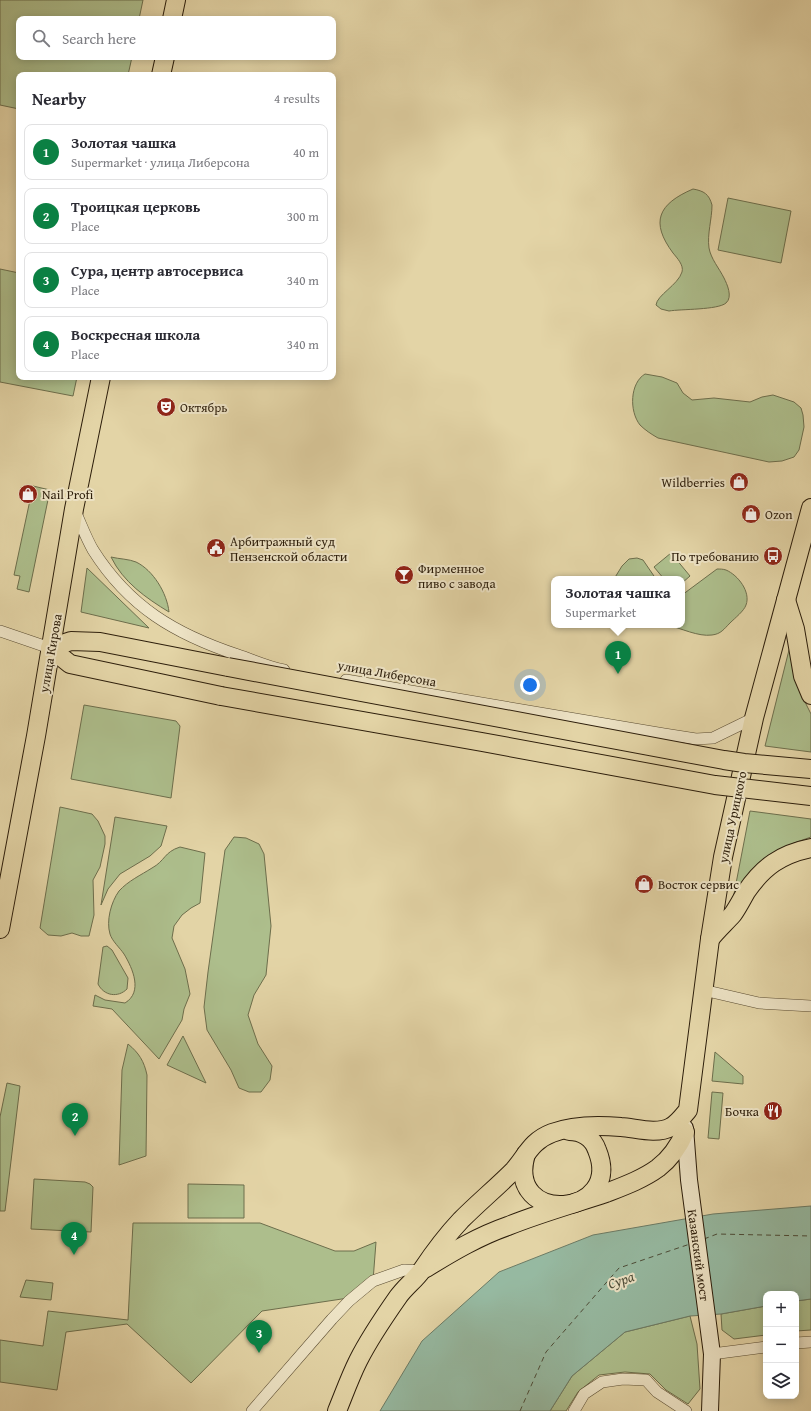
<!DOCTYPE html>
<meta charset="utf-8">
<style>
body{margin:0;font-family:"Gentium Book Plus",serif;background:#f7f7f7;color:#2b2b33}
.controls{position:absolute;right:12px;bottom:12px;display:grid;overflow:hidden;border-radius:8px;box-shadow:0 2px 10px #0003}
.controls button{width:36px;height:36px;display:grid;place-items:center;padding:0;border:0;border-bottom:1px solid #e1e1e2;background:#fff;color:#2b2b33;font:20px sans-serif}
.you{position:absolute;left:530px;top:685px;width:14px;height:14px;margin:-10px;border:3px solid #fff;border-radius:50%;background:#1a73e8;box-shadow:0 0 0 6px #1a73e833}
.badge{display:grid;place-items:center;width:26px;height:26px;border-radius:50%;background:#0b8043;color:#fff;font-size:13px;font-weight:700}
.pin{position:absolute;translate:-50% -33px;filter:drop-shadow(0 1px 2px #0008)}
.pin::after{content:'';position:absolute;top:21px;width:14px;height:12px;background:inherit;clip-path:polygon(0 0,100% 0,50% 100%)}
.popup{position:absolute;left:551px;top:576px;width:134px;height:52px;box-sizing:border-box;display:grid;place-content:center;border-radius:8px;background:#fff;filter:drop-shadow(0 1px 3px #0005);font-size:13px;white-space:nowrap;color:#7c7c81}
.popup b{font-size:15px;color:#2b2b33}
.popup::after{content:'';position:absolute;left:50%;top:100%;margin-left:-8px;border:8px solid transparent;border-top-color:#fff}
.list{margin:0;padding:0;list-style:none}
h2{display:flex;justify-content:space-between;align-items:center;height:52px;margin:0;padding:0 16px;font-size:17px}
h2 small{font-size:13px;font-weight:400;color:#7c7c81}
.list li{display:grid;grid-template-columns:26px 1fr auto;gap:12px;align-items:center;box-sizing:border-box;height:56px;margin:0 8px 8px;padding:0 8px;border:1px solid #e1e1e2;border-radius:8px}
.list b{display:block;font-size:15px;white-space:nowrap}
.list p{margin:0;font-size:13px;white-space:nowrap;color:#7c7c81}
.list em{font-size:13px;font-style:normal;color:#7c7c81}
.icon{flex:none;width:22px;height:22px;fill:none;stroke:currentColor;stroke-width:2;stroke-linecap:round;stroke-linejoin:round}
.map{position:relative;flex:none;width:811px;height:1411px;overflow:hidden}
.search{position:absolute;background:#fff;box-shadow:0 2px 10px #0003;left:16px;top:16px;width:320px;height:44px;display:flex;align-items:center;gap:10px;box-sizing:border-box;padding:0 14px;border-radius:8px;color:#7c7c81;font-size:15px}
.panel{position:absolute;background:#fff;box-shadow:0 2px 10px #0003;left:16px;top:72px;width:320px;height:308px;border-radius:8px}
.map>svg:first-child{display:block}
.green{fill:#adbe8c;stroke:#6d6e4c}
.water{fill:#96b9a1;stroke:#6c7b65}
.lines{fill:none;stroke-linecap:round;stroke-linejoin:round}
.ferry{stroke:#4c4c38;stroke-width:1;stroke-dasharray:5 4;stroke-linecap:butt}
.street-casing{stroke:#5a4c32;stroke-width:12}
.secondary-casing{stroke:#2d1e0b;stroke-width:18}
.primary-casing{stroke:#2d1e0b;stroke-width:20}
.street{stroke:#ede3c5;stroke-width:11}
.secondary{stroke:#ede3c5;stroke-width:16}
.primary{stroke:#e3d4a6;stroke-width:18}
.primary-bridge-casing{stroke:#2d1e0b;stroke-width:20;stroke-linecap:butt}
.primary-bridge{stroke:#e3d4a6;stroke-width:18}
.labels{text-anchor:middle;stroke-width:4;stroke-linejoin:round;paint-order:stroke}
.poi-label{font-size:13px;fill:#2d1e0b;stroke:#ede3c5;text-anchor:start}
.street-label{font-size:13px;fill:#2d1e0b;stroke:#ede3c5}
.water-label{font-size:14px;font-style:italic;fill:#4c4c38;stroke:#ede3c5}
</style>
<div class="map">
<svg width="811" height="1411" viewBox="0 0 811 1411">
<rect width="100%" height="100%" fill="#e3d4a6"/>
<filter id="stains"><feTurbulence type="fractalNoise" baseFrequency=".005" numOctaves="4"/><feColorMatrix values="0 0 0 0 .2 0 0 0 0 .09 0 0 0 0 .02 0 0 0 .5 -.17"/></filter>
<radialGradient id="worn" r=".72"><stop offset=".6" stop-color="#630" stop-opacity="0"/><stop offset="1" stop-color="#630" stop-opacity=".3"/></radialGradient>
<g class="green">
<polygon points="0,0 143,0 139,19 19,19 19,57 132,57 128,75 19,75 19,109 0,105"/>
<path d="M 693,189 C 704,191 709,194 712,205 C 712,219 707,234 709,248 C 711,259 719,268 724,278 C 727,284 733,297 726,303 C 718,310 681,309 669,311 L 661,309 L 656,305 C 657,295 678,285 682,272 C 684,265 677,258 673,253 C 650,222 658,204 693,189 Z"/>
<polygon points="728,198 791,211 781,263 718,250"/>
<polygon points="0,269 19,273 19,377 77,377 73,396 0,382"/>
<path d="M 645,374 L 662,377 L 677,383 L 683,393 L 692,400 L 714,398 L 750,402 L 762,397 L 773,395 L 794,402 L 801,408 L 803,415 L 804,427 L 799,450 L 794,457 L 782,461 L 769,462 L 658,438 C 651,434 645,430 640,425 C 629,411 630,383 645,374 Z"/>
<polygon points="33,486 50,490 29,592 17,589 20,576 14,575"/>
<polygon points="671,553 690,576 682,583 682,579 664,579 654,567"/>
<path d="M 111,557 C 119,559 129,559 136,562 C 153,570 167,593 169,612 C 146,598 123,582 111,557 Z"/>
<polygon points="637,558 643,560 656,579 614,579 622,566 629,559"/>
<polygon points="87,568 149,628 81,612"/>
<path d="M 717,569 C 720,569 723,569 726,570 C 738,575 751,592 746,605 C 744,611 735,618 730,623 C 724,629 721,634 712,635 C 698,637 681,628 667,625 L 682,625 L 682,595 Z"/>
<polygon points="790,646 802,696 811,714 811,752 765,746"/>
<polygon points="84,705 176,721 180,726 171,798 71,779"/>
<polygon points="60,807 92,814 98,821 105,836 105,844 100,867 93,880 94,915 89,936 81,936 72,933 61,936 48,935 40,928"/>
<polygon points="750,811 811,819 811,837 794,843 778,851 733,899"/>
<polygon points="115,817 167,826 161,846 150,856 120,874 108,889 101,905"/>
<polygon points="234,837 246,838 259,844 264,854 271,926 266,975 254,995 248,1015 258,1044 272,1066 270,1080 261,1092 249,1092 239,1088 231,1070 207,1030 204,1007 208,972 225,850"/>
<path d="M 180,847 L 205,853 L 200,903 L 191,908 L 182,915 L 174,926 L 172,938 L 185,969 L 190,994 L 184,1009 L 182,1020 L 159,1059 L 112,1009 L 93,1006 L 95,995 L 105,1000 L 125,1003 C 143,992 133,969 124,954 C 120,948 112,941 110,934 C 106,921 111,902 119,891 C 128,881 141,875 152,868 C 165,861 164,852 180,847 Z"/>
<path d="M 107,946 L 112,950 L 128,978 L 127,989 C 118,998 104,996 98,984 L 103,947 Z"/>
<polygon points="183,1036 206,1083 167,1065"/>
<path d="M 128,1044 C 139,1053 144,1061 147,1075 L 146,1156 L 119,1165 L 122,1070 Z"/>
<polygon points="715,1052 743,1076 743,1084 712,1081"/>
<polygon points="7,1083 20,1086 5,1211 0,1211 0,1117"/>
<polygon points="712,1092 723,1093 719,1139 708,1138"/>
<polygon points="34,1179 85,1182 90,1184 93,1187 91,1232 31,1229"/>
<polygon points="188,1184 244,1185 244,1218 188,1218"/>
<polygon points="133,1223 260,1223 335,1251 354,1251 376,1242 373,1281 355,1297 262,1311 191,1383 127,1324 66,1332 57,1390 0,1382 0,1340 43,1346 48,1311 128,1320"/>
<polygon points="26,1280 53,1283 51,1300 20,1297"/>
<polygon points="811,1299 811,1330 796,1331 796,1301"/>
<polygon points="766,1306 766,1335 734,1339 722,1330 721,1314"/>
<polygon points="690,1316 697,1344 700,1389 688,1404 666,1390 650,1374 625,1372 599,1375 578,1392 566,1411 550,1411 572,1376 625,1332"/>
</g>
<polygon class="water" points="811,1206 811,1299 796,1301 796,1294 766,1294 766,1306 721,1314 690,1316 625,1332 572,1376 550,1411 380,1411 422,1341 499,1272 593,1235 713,1214"/>
<g class="lines">
<g class="ferry">
<polyline points="704,1239 717,1234 811,1236"/>
<polyline points="520,1411 546,1352 619,1268 690,1244"/>
</g>
<defs>
<g id="street">
<path d="M 75,511 C 81,524 86,538 93,550 C 129,607 175,634 238,655 C 253,660 268,667 284,670"/>
<polyline points="0,631 50,648"/>
<polyline points="346,680 664,734 696,739 713,738 754,718"/>
<polyline points="703,990 759,1003 811,1006"/>
<polyline points="796,1343 811,1342"/>
<polyline points="712,1354 766,1347"/>
<polyline points="252,1411 332,1319 349,1301 373,1281 404,1270 422,1271"/>
<polyline points="574,1411 584,1394 602,1382 623,1379 646,1380 657,1392 686,1411"/>
</g>
<polyline id="secondary" points="685,1128 689,1180 712,1354 710,1411"/>
<g id="primary">
<polyline points="172,19 176,0"/>
<polyline points="161,75 165,57"/>
<polyline points="786,600 795,629 803,676 811,695"/>
<polyline points="50,648 71,641 100,642 228,667"/>
<polyline points="50,648 70,664 221,696"/>
<polyline points="0,929 36,736 74,509 101,377"/>
<path d="M 710,939 C 717,930 726,922 733,914 C 738,907 742,899 746,892 C 763,867 781,854 811,848"/>
<path d="M 526,1154 C 504,1227 625,1218 597,1150 C 593,1138 582,1131 569,1131"/>
<path d="M 426,1268 C 452,1252 479,1236 508,1226 C 540,1213 573,1204 606,1193 C 624,1186 643,1179 658,1168 C 671,1158 679,1146 685,1132"/>
<path d="M 337,1411 C 344,1394 350,1377 358,1361 C 369,1339 384,1317 398,1297 C 405,1287 415,1280 422,1270 C 434,1252 446,1236 461,1220 C 478,1203 497,1187 514,1170 C 527,1155 531,1141 552,1133 C 573,1125 599,1125 621,1127 C 636,1128 656,1135 671,1127 C 678,1123 683,1116 688,1110 L 710,939 L 723,857 L 754,718 L 811,508"/>
</g>
</defs>
<use href="#street" class="street-casing"/>
<use href="#secondary" class="secondary-casing"/>
<use href="#primary" class="primary-casing"/>
<use href="#street" class="street"/>
<use href="#secondary" class="secondary"/>
<use href="#primary" class="primary"/>
<defs>
<g id="primary-bridge">
<polyline points="228,667 724,760 744,763 811,769"/>
<polyline points="221,696 482,742 715,785 811,796"/>
</g>
</defs>
<use href="#primary-bridge" class="primary-bridge-casing"/>
<use href="#primary-bridge" class="primary-bridge"/>
</g>
<defs>
<symbol id="theatre-disc" viewBox="-11 -11 22 22"><circle r="9.5" fill="#8f2418" stroke="#ede3c5"/><path d="M-5-5.5Q0-4 5-5.5V0Q5 5 0 6Q-5 5-5 0ZM-3.3-2.5H-1v1.5H-3.3ZM1-2.5H3.3v1.5H1ZM-2.8 1Q0 5.5 2.8 1Z" fill="#fff"/></symbol>
<symbol id="shop-disc" viewBox="-11 -11 22 22"><circle r="9.5" fill="#8f2418" stroke="#ede3c5"/><path d="M-5-2.5h2.3a2.7 3.5 0 0 1 5.4 0H5L5.5 6h-11ZM-1.5-2.5h3a1.5 2.3 0 0 0-3 0Z" fill="#fff"/></symbol>
<symbol id="civic-disc" viewBox="-11 -11 22 22"><circle r="9.5" fill="#8f2418" stroke="#ede3c5"/><path d="M-.6-6.5H3V-4.5H.6V-3L4-1V1h2V6H-6V1h2V-1L-.6-3ZM-1.2 2.5V6h2.4V2.5Z" fill="#fff"/></symbol>
<symbol id="bus-disc" viewBox="-11 -11 22 22"><circle r="9.5" fill="#8f2418" stroke="#ede3c5"/><path d="M-5-6H5V4H4V6H2V4H-2V6H-4V4H-5ZM-3.5-4V0h7V-4ZM-3.5 1.2v1.5H-2V1.2ZM2 1.2v1.5H3.5V1.2Z" fill="#fff"/></symbol>
<symbol id="bar-disc" viewBox="-11 -11 22 22"><circle r="9.5" fill="#8f2418" stroke="#ede3c5"/><path d="M-6-5H6L.8 .8V4.5H3.5V6h-7V4.5H-.8V.8Z" fill="#fff"/></symbol>
<symbol id="restaurant-disc" viewBox="-11 -11 22 22"><circle r="9.5" fill="#8f2418" stroke="#ede3c5"/><path d="M-5-6h1v4h1v-4h1v4h1v-4h1v5L-1.5 .5V6h-2V.5L-5-1ZM5-6V6H3V1.5H1.5Q1.5-4 5-6Z" fill="#fff"/></symbol>
</defs>
<g fill-rule="evenodd">
<use href="#theatre-disc" x="155" y="396" width="22" height="22"/>
<use href="#shop-disc" x="728" y="471" width="22" height="22"/>
<use href="#shop-disc" x="17" y="483" width="22" height="22"/>
<use href="#shop-disc" x="740" y="503" width="22" height="22"/>
<use href="#civic-disc" x="205" y="537" width="22" height="22"/>
<use href="#bus-disc" x="762" y="545" width="22" height="22"/>
<use href="#bar-disc" x="393" y="564" width="22" height="22"/>
<use href="#shop-disc" x="633" y="873" width="22" height="22"/>
<use href="#restaurant-disc" x="762" y="1100" width="22" height="22"/>
</g>
<g class="labels">
<g class="poi-label">
<text x="180" y="412">Октябрь</text>
<text x="725" y="487" text-anchor="end">Wildberries</text>
<text x="42" y="499">Nail Profi</text>
<text x="765" y="519">Ozon</text>
<text x="230" y="546">Арбитражный суд<tspan x="230" dy="15">Пензенской области</tspan></text>
<text x="759" y="561" text-anchor="end">По требованию</text>
<text x="418" y="573">Фирменное<tspan x="418" dy="15">пиво с завода</tspan></text>
<text x="658" y="889">Восток сервис</text>
<text x="759" y="1116" text-anchor="end">Бочка</text>
</g>
<g class="street-label">
<text transform="translate(50 653) rotate(-80)" y="5">улица Кирова</text>
<text transform="translate(387 673) rotate(10)" y="5">улица Либерсона</text>
<text transform="translate(732 817) rotate(-78)" y="5">улица Урицкого</text>
<text transform="translate(699 1255) rotate(82)" y="5">Казанский мост</text>
</g>
<g class="water-label">
<text transform="translate(621 1280) rotate(-19)" y="5">Сура</text>
</g>
</g>
<rect width="100%" height="100%" filter="url(#stains)"/>
<rect width="100%" height="100%" fill="url(#worn)"/>
</svg>
<div class="controls">
<button>+</button>
<button>−</button>
<button><svg class="icon" aria-label="layers" viewBox="0 0 24 24"><path d="M12 4l9 5-9 5-9-5zM3 14l9 5 9-5"/></svg></button>
</div>
<div class="you"></div>
<div class="pin badge" style="left:618px;top:674px">1</div>
<div class="popup"><b>Золотая чашка</b>Supermarket</div>
<div class="pin badge" style="left:75px;top:1136px">2</div>
<div class="pin badge" style="left:259px;top:1353px">3</div>
<div class="pin badge" style="left:74px;top:1255px">4</div>
<div class="search"><svg class="icon" aria-label="search" viewBox="0 0 24 24"><circle cx="10" cy="10" r="6"/><path d="M15 15l6 6"/></svg>Search here</div>
<section class="panel">
<h2>Nearby<small>4 results</small></h2>
<ul class="list">
<li><span class="badge">1</span><div><b>Золотая чашка</b><p>Supermarket · улица Либерсона</p></div><em>40 m</em></li>
<li><span class="badge">2</span><div><b>Троицкая церковь</b><p>Place</p></div><em>300 m</em></li>
<li><span class="badge">3</span><div><b>Сура, центр автосервиса</b><p>Place</p></div><em>340 m</em></li>
<li><span class="badge">4</span><div><b>Воскресная школа</b><p>Place</p></div><em>340 m</em></li>
</ul>
</section>
</div>
